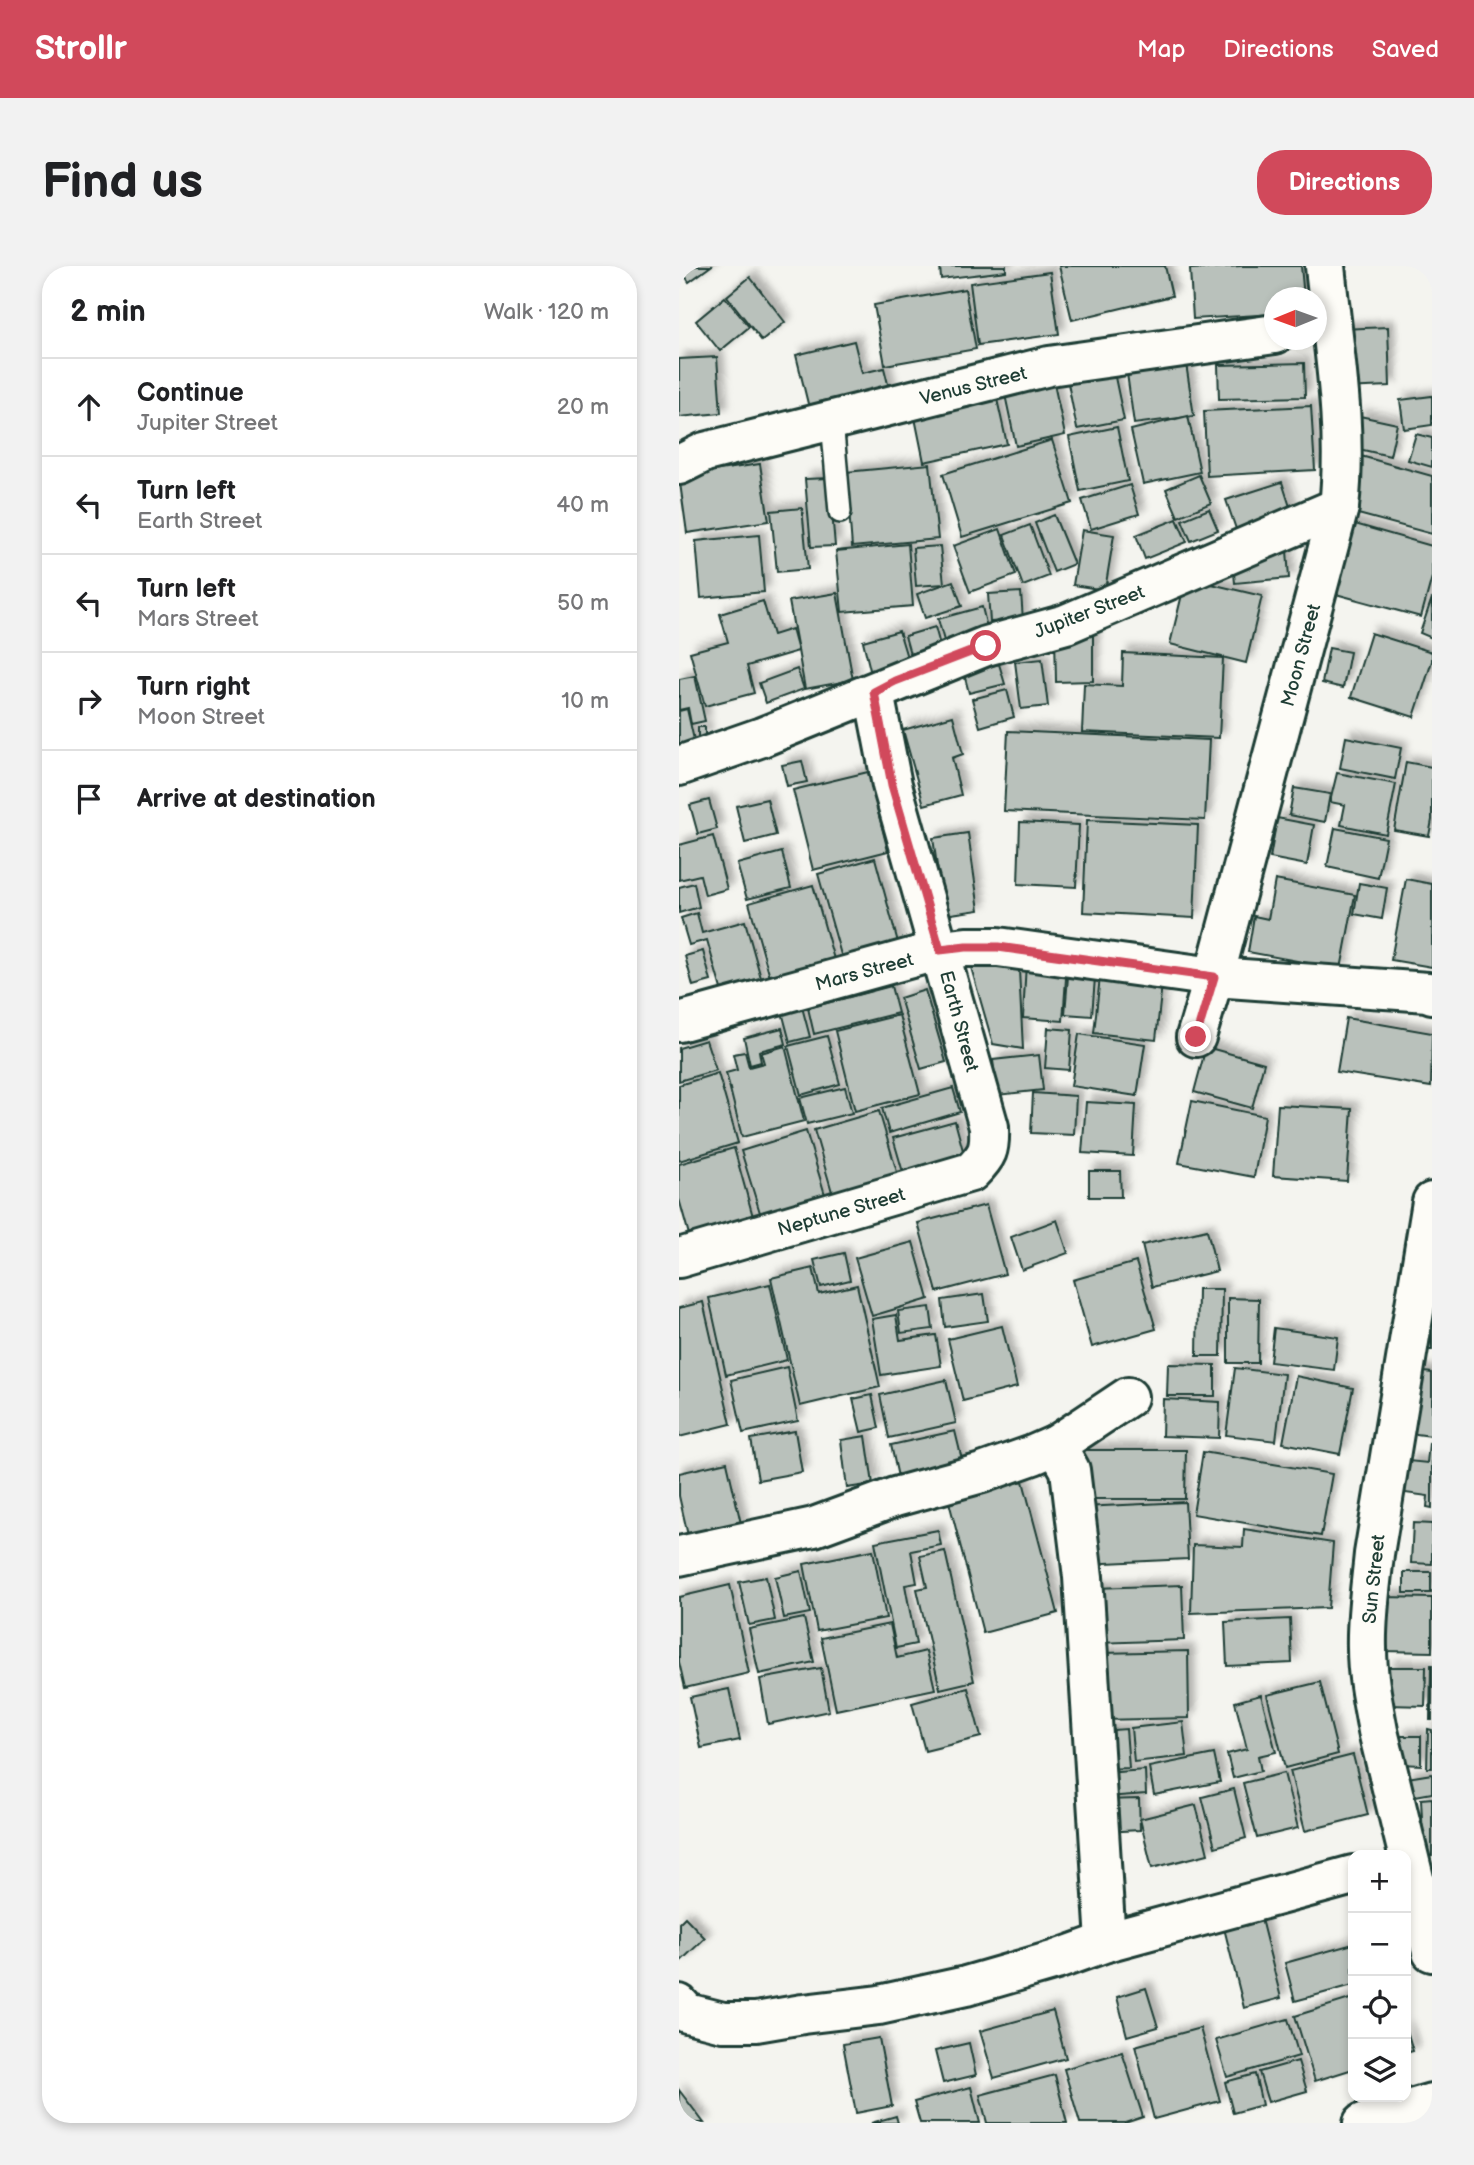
<!DOCTYPE html>
<meta charset="utf-8">
<style>
body{margin:0;font-family:"Balsamiq Sans",sans-serif;background:#f2f2f2;color:#202124}
.controls{position:absolute;right:21px;bottom:21px;display:grid;overflow:hidden;border-radius:14px;box-shadow:0 4px 10px #0003}
.controls button{width:63px;height:63px;display:grid;place-items:center;padding:0;border:0;border-bottom:2px solid #e0e0e0;background:#fff;color:#202124;font:35px sans-serif}
.compass{position:absolute;left:585px;top:21px;width:63px;height:63px;border-radius:50%;background:#fff;box-shadow:0 4px 10px #0003;rotate:269deg}
.stop{position:absolute;width:21px;height:21px;margin:-16px;border:5px solid #d1495b;border-radius:50%;background:#fff}
.stop.end{background:#d1495b;border-color:#fff;box-shadow:0 2px 7px #0008}
.list{margin:0;padding:0;list-style:none}
h2{display:flex;justify-content:space-between;align-items:center;height:91px;margin:0;padding:0 28px;font-size:30px}
h2 small{font-size:23px;font-weight:400;color:#757577}
.list li{display:grid;grid-template-columns:46px 1fr auto;gap:21px;align-items:center;box-sizing:border-box;height:98px;padding:0 28px;border-top:2px solid #e0e0e0}
.list b{display:block;font-size:26px;white-space:nowrap}
.list p{margin:0;font-size:23px;white-space:nowrap;color:#757577}
.list em{font-size:23px;font-style:normal;color:#757577}
.icon{flex:none;width:38px;height:38px;fill:none;stroke:currentColor;stroke-width:2;stroke-linecap:round;stroke-linejoin:round}
.map{position:relative;flex:none;width:753px;height:1857px;overflow:hidden;border-radius:28px}
header{display:flex;align-items:center;gap:42px;box-sizing:border-box;height:98px;padding:0 35px;background:#d1495b;color:#fff}
header strong{font-size:33px}
nav{display:flex;gap:38px;margin-inline-start:auto;font-size:24px}
.intro{display:flex;align-items:center;justify-content:space-between;box-sizing:border-box;height:168px;padding:0 42px}
h1{margin:0;font-size:49px}
.button{padding:18px 32px;border-radius:28px;background:#d1495b;color:#fff;font-size:24px;font-weight:700}
main{display:flex;gap:42px;padding:0 42px}
aside{flex:1;background:#fff;border-radius:28px;box-shadow:0 4px 10px #0003}
.map>svg:first-child{display:block}
.building{fill:#b9c1bb;stroke:#1f3d34;stroke-width:2;filter:url(#shadow)}
.lines{fill:none;stroke-linecap:round;stroke-linejoin:round}
.lane-casing{stroke:#1f3d34;stroke-width:26}
.street-casing{stroke:#1f3d34;stroke-width:44}
.secondary-casing{stroke:#1f3d34;stroke-width:44}
.lane{stroke:#fdfcf7;stroke-width:21}
.street{stroke:#fdfcf7;stroke-width:38}
.secondary{stroke:#fdfcf7;stroke-width:38}
.route{stroke:#d1495b;stroke-width:9}
.labels{text-anchor:middle;stroke-width:5;stroke-linejoin:round;paint-order:stroke}
.street-label{font-size:19px;fill:#1f3d34;stroke:#fdfcf7}
</style>
<header>
<strong>Strollr</strong>
<nav><a>Map</a><a>Directions</a><a>Saved</a></nav>
</header>
<div class="intro"><h1>Find us</h1><a class="button">Directions</a></div>
<main>
<aside>
<h2>2 min<small>Walk · 120 m</small></h2>
<ul class="list">
<li><svg class="icon" aria-label="ahead" viewBox="0 0 24 24"><path d="M12 20V5M6 11l6-6 6 6"/></svg><div><b>Continue</b><p>Jupiter Street</p></div><em>20 m</em></li>
<li><svg class="icon" aria-label="left" viewBox="0 0 24 24"><path d="M17 20v-9H6M10 6l-5 5 5 5"/></svg><div><b>Turn left</b><p>Earth Street</p></div><em>40 m</em></li>
<li><svg class="icon" aria-label="left" viewBox="0 0 24 24"><path d="M17 20v-9H6M10 6l-5 5 5 5"/></svg><div><b>Turn left</b><p>Mars Street</p></div><em>50 m</em></li>
<li><svg class="icon" aria-label="right" viewBox="0 0 24 24"><path d="M7 20v-9h11M14 6l5 5-5 5"/></svg><div><b>Turn right</b><p>Moon Street</p></div><em>10 m</em></li>
<li><svg class="icon" aria-label="arrive" viewBox="0 0 24 24"><path d="M6 21V4h12l-3 4 3 4H6"/></svg><div><b>Arrive at destination</b></div></li>
</ul>
</aside>
<div class="map">
<svg width="753" height="1857" viewBox="0 0 753 1857">
<defs>
<filter id="shadow"><feDropShadow dx="6" dy="-6" stdDeviation="3.5" flood-color="#0004"/></filter>
</defs>
<rect width="100%" height="100%" fill="#f4f4ef"/>
<filter id="ink" filterUnits="userSpaceOnUse"><feTurbulence type="fractalNoise" baseFrequency=".0143" numOctaves="2"/><feDisplacementMap in="SourceGraphic" scale="14" xChannelSelector="R" yChannelSelector="G"/><feConvolveMatrix kernelMatrix="1 2 1 2 8 2 1 2 1" color-interpolation-filters="sRGB"/></filter>
<g filter="url(#ink)">
<g class="building">
<polygon points="0,0 32,0 10,16"/>
<polygon points="261,0 327,0 327,5 262,13"/>
<polygon points="380,0 486,0 493,30 393,54"/>
<polygon points="562,0 622,0 625,32 596,32 596,48 514,53 511,3"/>
<polygon points="371,6 380,68 299,79 291,17"/>
<polygon points="71,11 106,56 83,75 48,30"/>
<polygon points="286,23 297,83 206,99 195,39"/>
<polygon points="46,31 70,61 41,85 17,55"/>
<polygon points="709,61 711,120 664,122 662,63"/>
<polygon points="175,75 183,107 205,102 212,130 132,150 117,89"/>
<polygon points="38,91 42,147 0,151 0,93"/>
<polygon points="506,91 515,150 455,158 447,100"/>
<polygon points="432,92 445,154 398,163 386,102"/>
<polygon points="625,97 626,131 540,133 539,99"/>
<polygon points="374,113 386,169 337,180 325,124"/>
<polygon points="316,124 328,178 245,196 234,142"/>
<polygon points="753,130 753,159 725,163 721,134"/>
<polygon points="632,140 636,204 528,210 525,145"/>
<polygon points="509,150 521,206 464,218 452,164"/>
<polygon points="681,150 718,158 711,190 675,182"/>
<polygon points="438,161 449,215 401,225 390,171"/>
<polygon points="737,168 753,172 753,201 729,194"/>
<polygon points="373,174 393,237 283,271 264,208"/>
<polygon points="682,190 753,210 753,268 668,245"/>
<polygon points="81,198 90,255 8,267 0,210"/>
<polygon points="251,198 259,273 173,281 167,206"/>
<polygon points="520,209 532,237 499,251 487,223"/>
<polygon points="150,212 156,280 132,281 126,213"/>
<polygon points="603,216 613,247 558,266 547,234"/>
<polygon points="451,219 460,248 412,263 403,234"/>
<polygon points="123,242 129,303 98,306 92,245"/>
<polygon points="530,243 539,264 512,275 503,254"/>
<polygon points="375,249 395,298 375,306 356,257"/>
<polygon points="498,253 508,276 466,293 457,269"/>
<polygon points="662,254 753,280 753,311 742,351 642,324"/>
<polygon points="351,259 370,310 344,320 325,269"/>
<polygon points="321,263 337,309 291,326 274,280"/>
<polygon points="403,264 435,269 426,324 394,319"/>
<polygon points="80,269 85,326 22,332 17,275"/>
<polygon points="229,278 234,340 163,346 157,285"/>
<polygon points="261,280 265,318 237,320 234,282"/>
<polygon points="608,284 610,312 556,317 553,289"/>
<polygon points="507,312 583,330 567,397 491,378"/>
<polygon points="274,315 283,340 246,352 238,328"/>
<polygon points="342,326 344,354 311,356 309,328"/>
<polygon points="158,327 174,414 126,423 110,335"/>
<polygon points="753,332 753,372 741,367"/>
<polygon points="84,335 94,369 113,363 119,385 68,400 75,427 26,440 11,386 49,376 41,348"/>
<polygon points="303,341 311,374 268,386 259,353"/>
<polygon points="256,361 261,379 231,388 226,370"/>
<polygon points="220,365 230,398 192,408 184,375"/>
<polygon points="692,367 753,386 753,395 735,451 672,431"/>
<polygon points="376,370 414,370 414,415 377,416"/>
<polygon points="650,382 671,386 664,422 643,417"/>
<polygon points="444,387 544,392 540,472 403,466 405,418 443,420"/>
<polygon points="363,393 369,440 342,443 336,396"/>
<polygon points="320,398 326,418 290,427 285,408"/>
<polygon points="118,403 125,423 87,437 80,417"/>
<polygon points="16,410 26,455 12,458 9,442 0,444 0,413"/>
<polygon points="328,424 335,451 301,461 293,433"/>
<polygon points="8,443 18,487 0,491 0,445"/>
<polygon points="274,450 284,488 273,492 282,529 245,539 224,464"/>
<rect x="19" y="461" width="7" height="10"/>
<polygon points="329,465 530,474 526,554 325,545"/>
<polygon points="667,471 722,482 716,513 661,502"/>
<polygon points="123,495 128,516 108,520 103,499"/>
<polygon points="727,496 753,501 753,554 750,570 715,564"/>
<polygon points="189,506 209,585 134,604 114,524"/>
<polygon points="658,507 717,518 707,568 662,559 666,539 651,536"/>
<polygon points="615,522 651,528 646,556 610,549"/>
<polygon points="88,533 97,569 66,577 57,540"/>
<polygon points="30,534 38,563 19,568 11,539"/>
<polygon points="598,552 635,559 628,599 591,592"/>
<polygon points="408,554 519,559 515,652 404,646"/>
<polygon points="341,556 400,559 397,621 339,618"/>
<polygon points="656,562 707,572 699,612 648,601"/>
<polygon points="289,567 300,644 265,649 254,572"/>
<polygon points="34,570 48,623 26,629 21,609 0,614 0,579"/>
<polygon points="103,586 112,622 68,633 58,598"/>
<polygon points="196,592 220,680 164,696 139,608"/>
<polygon points="727,613 753,618 753,701 712,694"/>
<polygon points="596,614 676,629 662,703 569,686 575,650 589,653"/>
<polygon points="15,617 20,641 0,647 0,621"/>
<polygon points="680,617 708,622 703,653 675,648"/>
<polygon points="134,619 158,704 94,722 70,637"/>
<polygon points="18,647 23,667 66,655 84,719 44,730 28,674 10,679 2,652"/>
<polygon points="24,685 32,715 14,720 6,690"/>
<polygon points="347,696 388,698 384,755 344,752"/>
<polygon points="291,698 340,704 344,783 314,778"/>
<polygon points="390,698 417,699 413,750 386,748"/>
<polygon points="422,701 484,708 477,774 415,767"/>
<polygon points="212,720 219,747 135,768 129,742"/>
<polygon points="246,724 267,796 242,803 221,732"/>
<polygon points="123,741 131,771 111,776 103,746"/>
<polygon points="220,749 241,828 176,845 156,765"/>
<polygon points="667,752 753,767 752,821 658,806"/>
<polygon points="103,762 107,778 80,785 82,796 71,799 65,772"/>
<polygon points="369,762 393,764 390,804 366,802"/>
<polygon points="400,768 466,778 458,830 392,820"/>
<polygon points="148,770 161,818 122,829 109,780"/>
<polygon points="27,774 37,804 0,815 0,782"/>
<polygon points="106,780 125,855 63,871 47,807 58,804 54,788 66,786 70,801 85,797 82,787"/>
<polygon points="527,781 585,797 573,842 515,826"/>
<polygon points="360,789 364,824 318,829 314,794"/>
<polygon points="39,807 59,877 0,895 0,819"/>
<polygon points="166,821 173,847 128,858 121,832"/>
<polygon points="274,822 281,846 210,867 203,842"/>
<polygon points="354,827 397,830 395,869 352,867"/>
<polygon points="513,835 586,850 575,911 500,897"/>
<polygon points="407,836 457,839 454,890 403,887"/>
<polygon points="599,839 673,843 668,915 594,910"/>
<polygon points="200,845 223,923 158,943 135,864"/>
<polygon points="276,855 289,903 228,920 214,872"/>
<polygon points="127,865 150,942 86,963 62,885"/>
<polygon points="55,882 78,965 14,983 0,933 0,898"/>
<polygon points="410,905 441,905 442,931 410,931"/>
<polygon points="307,939 326,1008 258,1026 239,957"/>
<polygon points="378,954 389,987 343,1004 332,971"/>
<polygon points="528,964 538,1005 473,1021 463,979"/>
<polygon points="234,976 250,1033 193,1050 176,992"/>
<polygon points="165,987 171,1014 142,1021 135,994"/>
<polygon points="457,996 477,1063 413,1081 394,1014"/>
<polygon points="134,1002 140,1028 178,1019 201,1121 121,1140 92,1012"/>
<polygon points="91,1018 108,1094 47,1109 30,1032"/>
<polygon points="519,1023 543,1023 542,1090 518,1090"/>
<polygon points="305,1028 309,1055 266,1061 263,1034"/>
<polygon points="549,1032 580,1033 579,1097 549,1097"/>
<polygon points="24,1036 52,1158 0,1171 0,1042"/>
<polygon points="251,1041 254,1063 222,1067 219,1045"/>
<polygon points="751,1044 753,1045 753,1084 749,1084"/>
<polygon points="217,1049 221,1074 257,1069 262,1100 202,1109 193,1053"/>
<polygon points="323,1060 338,1121 284,1135 269,1073"/>
<polygon points="595,1062 659,1071 655,1104 591,1096"/>
<polygon points="489,1098 536,1099 536,1130 488,1130"/>
<polygon points="108,1101 119,1155 64,1167 52,1114"/>
<polygon points="556,1102 605,1108 597,1175 547,1169"/>
<polygon points="737,1105 753,1107 753,1170 729,1167"/>
<polygon points="617,1110 674,1122 661,1188 604,1177"/>
<polygon points="267,1114 277,1157 210,1172 201,1129"/>
<polygon points="193,1129 200,1162 182,1166 174,1133"/>
<polygon points="484,1133 541,1136 540,1172 483,1170"/>
<polygon points="116,1165 123,1206 79,1214 72,1173"/>
<polygon points="276,1165 286,1206 221,1220 212,1179"/>
<polygon points="187,1170 194,1218 168,1222 162,1174"/>
<polygon points="750,1177 753,1178 753,1242 748,1241 749,1230 726,1227 730,1195 748,1197"/>
<polygon points="402,1184 507,1184 506,1233 402,1233"/>
<polygon points="524,1186 653,1208 642,1270 514,1248"/>
<polygon points="48,1196 63,1262 10,1274 0,1230 0,1207"/>
<polygon points="344,1215 379,1347 304,1367 270,1236"/>
<polygon points="506,1236 509,1293 406,1298 404,1241"/>
<polygon points="734,1257 753,1258 753,1298 732,1297"/>
<polygon points="565,1263 654,1277 649,1342 512,1347 514,1279 564,1281"/>
<polygon points="259,1264 262,1279 232,1285 238,1317 226,1319 237,1378 217,1382 196,1276"/>
<polygon points="194,1284 207,1352 138,1365 125,1298"/>
<polygon points="266,1285 295,1415 261,1423 238,1323 248,1321 241,1290"/>
<polygon points="122,1305 131,1347 105,1352 96,1311"/>
<rect x="725" y="1306" width="27" height="21"/>
<polygon points="87,1311 96,1354 70,1359 60,1316"/>
<polygon points="51,1319 70,1407 6,1422 0,1396 0,1331"/>
<polygon points="503,1319 505,1374 418,1377 416,1322"/>
<polygon points="705,1331 753,1332 753,1386 704,1385"/>
<polygon points="125,1352 135,1396 80,1408 70,1363"/>
<polygon points="611,1353 613,1397 548,1400 546,1356"/>
<polygon points="211,1358 218,1392 247,1385 256,1423 157,1444 142,1372"/>
<polygon points="509,1385 510,1452 423,1454 422,1387"/>
<polygon points="752,1399 753,1399 753,1454 751,1454"/>
<polygon points="710,1401 747,1401 746,1440 709,1439"/>
<polygon points="142,1402 150,1445 89,1458 81,1413"/>
<polygon points="641,1416 659,1488 606,1502 588,1429"/>
<polygon points="289,1422 302,1471 246,1485 233,1437"/>
<polygon points="50,1423 61,1474 22,1482 11,1431"/>
<polygon points="582,1429 597,1486 579,1490 582,1505 554,1512 548,1488 568,1483 556,1436"/>
<polygon points="504,1456 508,1490 455,1496 452,1462"/>
<polygon points="447,1463 450,1502 424,1503 421,1465"/>
<polygon points="749,1463 753,1464 753,1502 748,1502"/>
<polygon points="721,1470 742,1470 742,1499 721,1498"/>
<polygon points="535,1488 541,1516 475,1529 470,1501"/>
<polygon points="674,1489 689,1549 626,1565 611,1505"/>
<polygon points="466,1504 467,1528 427,1531 425,1507"/>
<polygon points="605,1507 619,1562 578,1572 564,1517"/>
<polygon points="753,1508 753,1527 731,1531 728,1512"/>
<polygon points="555,1523 567,1572 536,1581 523,1531"/>
<polygon points="753,1532 753,1590 745,1591 742,1533"/>
<polygon points="460,1533 461,1564 424,1566 423,1534"/>
<polygon points="517,1539 529,1588 473,1602 461,1553"/>
<polygon points="580,1645 602,1732 565,1742 543,1654"/>
<polygon points="6,1651 26,1672 0,1697 0,1657"/>
<polygon points="674,1678 674,1719 616,1735 606,1697"/>
<polygon points="467,1722 479,1761 448,1770 438,1731"/>
<polygon points="674,1732 674,1803 636,1815 616,1750"/>
<polygon points="374,1745 387,1792 315,1812 301,1765"/>
<polygon points="609,1753 620,1790 548,1811 537,1774"/>
<polygon points="727,1761 734,1785 727,1787"/>
<polygon points="521,1762 541,1835 475,1853 456,1780"/>
<polygon points="200,1772 213,1840 177,1847 164,1778"/>
<polygon points="290,1777 297,1809 264,1817 256,1785"/>
<polygon points="443,1786 464,1851 446,1857 401,1857 385,1803"/>
<polygon points="619,1795 628,1825 589,1836 580,1806"/>
<polygon points="576,1808 583,1839 554,1847 546,1816"/>
<polygon points="376,1809 388,1857 308,1857 301,1829"/>
<polygon points="292,1821 301,1857 241,1857 235,1836"/>
<polygon points="0,1824 25,1857 0,1857"/>
<polygon points="217,1850 219,1857 192,1857"/>
</g>
<g class="lines">
<defs>
<polyline id="lane" points="153,155 161,246"/>
<g id="street">
<polyline points="0,199 26,186 370,100 596,68"/>
<polyline points="0,500 83,471 307,380 387,358 660,241"/>
<polyline points="0,756 261,684 287,681 319,681 535,711 517,771"/>
<path d="M 0,992 L 292,906 C 309,889 311,884 310,861 L 213,519 L 195,427"/>
<polyline points="377,1179 391,1204 404,1311 427,1676"/>
<polyline points="0,1290 135,1261 216,1231 303,1207 354,1189 377,1179 449,1131"/>
<polyline points="0,1738 8,1747 44,1756 77,1756 124,1748 200,1739 287,1720 377,1694 427,1676 674,1609"/>
<polyline points="684,1857 753,1837"/>
</g>
<g id="secondary">
<path d="M 646,0 C 654,80 669,161 660,241 L 535,711 L 749,726 L 753,728"/>
<path d="M 753,936 L 695,1288 C 692,1319 687,1351 688,1382 C 688,1410 694,1438 699,1465 L 753,1686"/>
</g>
</defs>
<use href="#lane" class="lane-casing"/>
<use href="#street" class="street-casing"/>
<use href="#secondary" class="secondary-casing"/>
<use href="#lane" class="lane"/>
<use href="#street" class="street"/>
<use href="#secondary" class="secondary"/>
</g>
</g>
<g class="lines" filter="url(#ink)">
<polyline class="route" points="307,380 216,415 195,426 213,519 261,684 287,681 319,681 535,711 517,771"/>
</g>
<g class="labels">
<g class="street-label">
<text transform="translate(294 119) rotate(-14)" y="7">Venus Street</text>
<text transform="translate(410 345) rotate(-21)" y="7">Jupiter Street</text>
<text transform="translate(621 389) rotate(-75)" y="7">Moon Street</text>
<text transform="translate(185 705) rotate(-15)" y="7">Mars Street</text>
<text transform="translate(281 755) rotate(75)" y="7">Earth Street</text>
<text transform="translate(162 945) rotate(-16)" y="7">Neptune Street</text>
<text transform="translate(694 1313) rotate(-84)" y="7">Sun Street</text>
</g>
</g>
</svg>
<div class="controls">
<button>+</button>
<button>−</button>
<button><svg class="icon" aria-label="locate" viewBox="0 0 24 24"><circle cx="12" cy="12" r="6"/><path d="M12 2v4M12 18v4M2 12h4M18 12h4"/></svg></button>
<button><svg class="icon" aria-label="layers" viewBox="0 0 24 24"><path d="M12 4l9 5-9 5-9-5zM3 14l9 5 9-5"/></svg></button>
</div>
<svg class="compass" viewBox="-18 -18 36 36"><path d="M0-13l5 13h-10z" fill="#e53935"/><path d="M0 13l5-13h-10z" fill="#757577"/></svg>
<div class="stop" style="left:307px;top:380px"></div>
<div class="stop end" style="left:517px;top:771px"></div>
</div>
</main>
